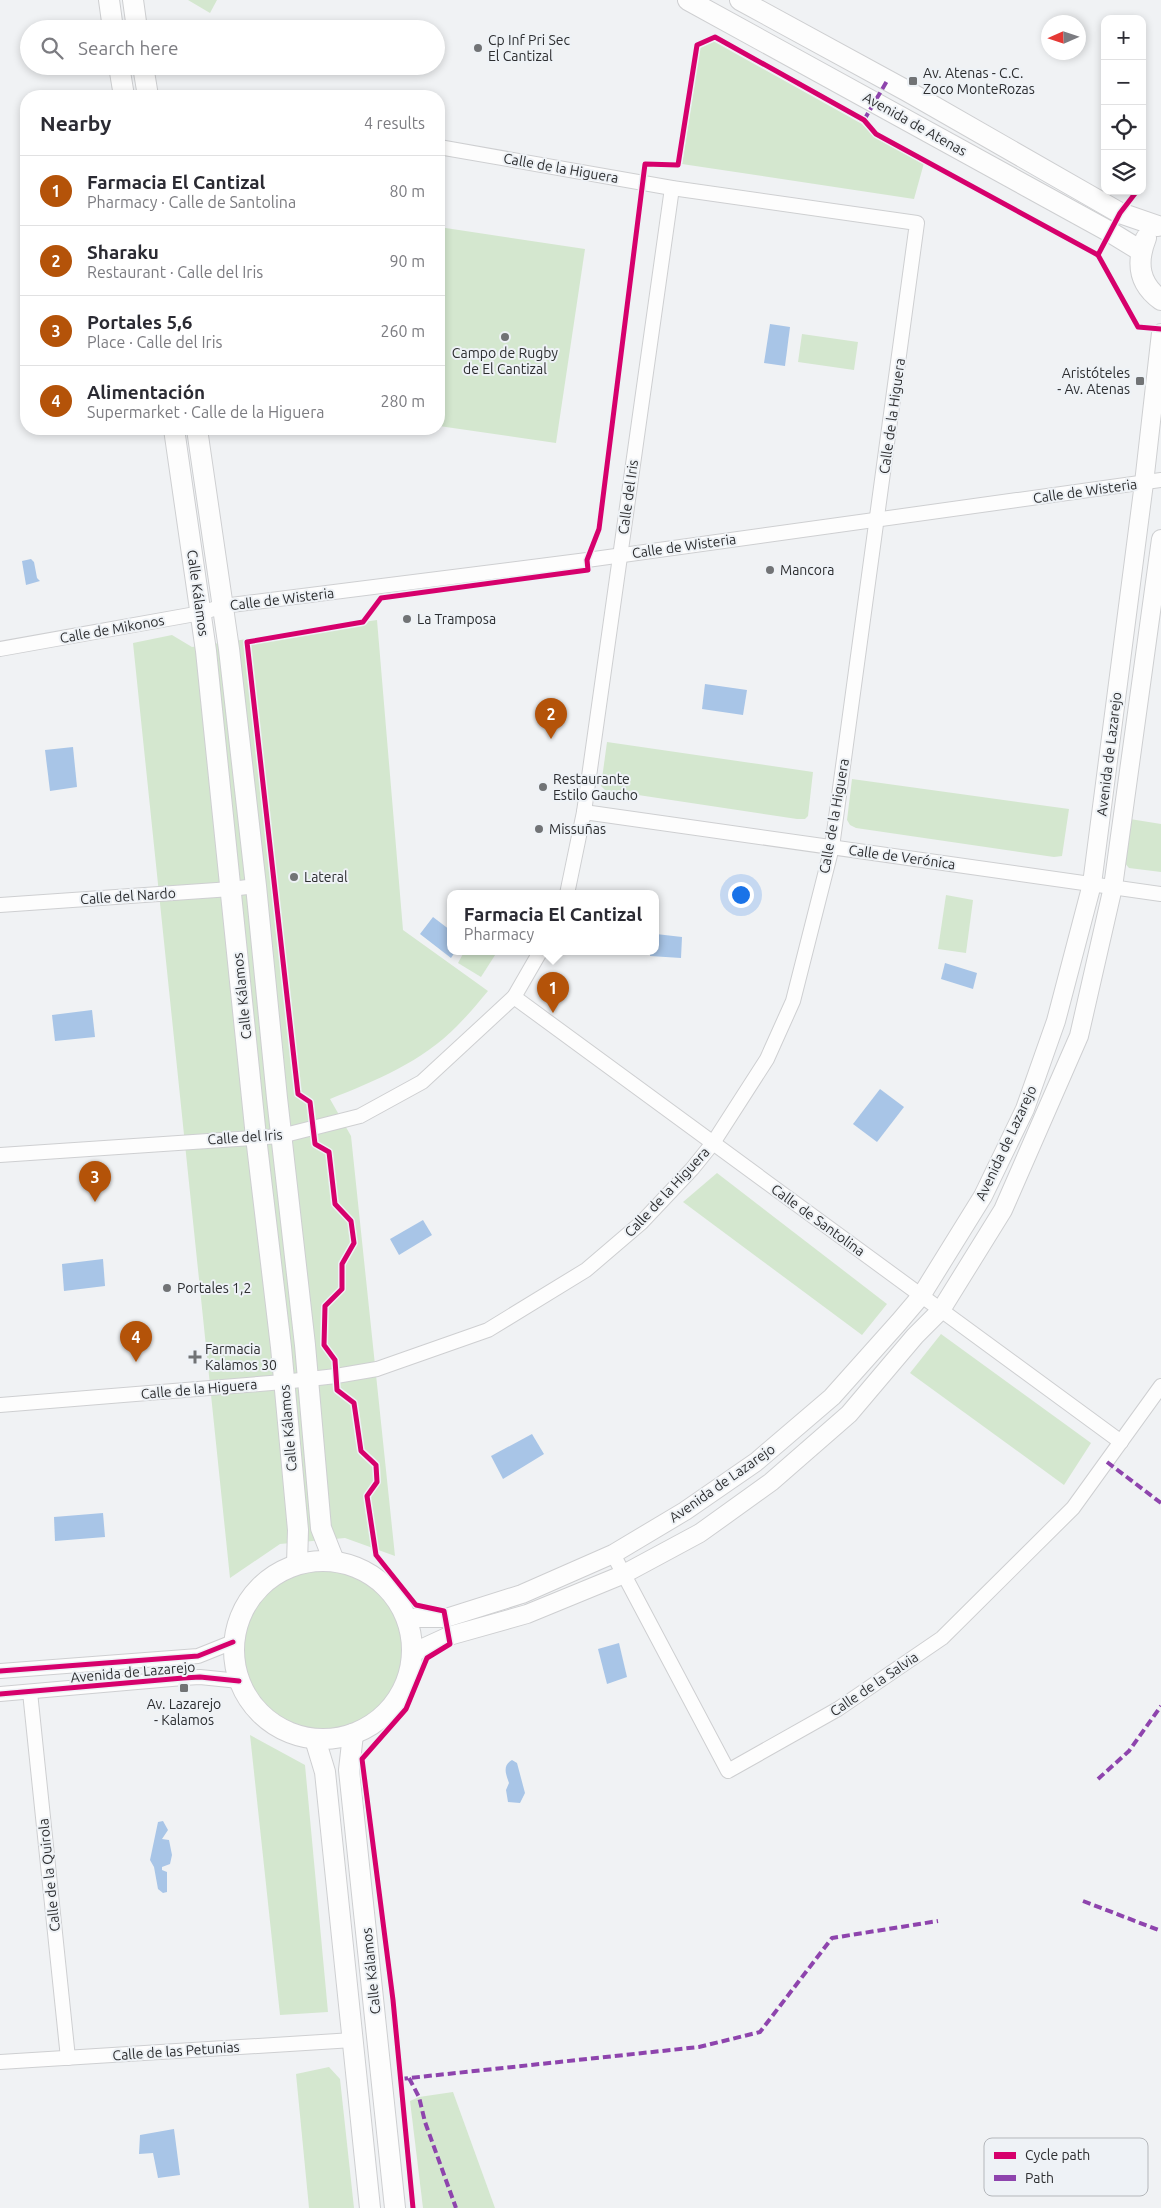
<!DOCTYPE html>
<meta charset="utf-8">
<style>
body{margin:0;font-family:Ubuntu,sans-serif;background:#f7f7f7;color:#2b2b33}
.controls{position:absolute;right:15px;top:15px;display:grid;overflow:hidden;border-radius:10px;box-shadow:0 2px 8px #0003}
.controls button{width:45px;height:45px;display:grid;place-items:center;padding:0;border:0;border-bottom:1px solid #e1e1e2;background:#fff;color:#2b2b33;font:25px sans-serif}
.compass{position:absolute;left:1041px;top:15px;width:45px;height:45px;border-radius:50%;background:#fff;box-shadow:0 2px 8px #0003;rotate:267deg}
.you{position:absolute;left:740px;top:894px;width:18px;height:18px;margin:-12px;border:4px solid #fff;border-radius:50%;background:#1a73e8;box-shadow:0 0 0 8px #1a73e833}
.badge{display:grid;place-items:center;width:32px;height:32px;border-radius:50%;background:#b45309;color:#fff;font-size:16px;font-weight:700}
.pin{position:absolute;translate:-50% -41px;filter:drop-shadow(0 1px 2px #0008)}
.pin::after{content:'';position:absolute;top:26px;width:18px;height:15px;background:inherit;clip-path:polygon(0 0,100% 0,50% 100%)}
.popup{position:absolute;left:447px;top:890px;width:212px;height:65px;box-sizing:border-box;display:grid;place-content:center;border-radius:10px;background:#fff;filter:drop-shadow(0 1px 4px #0005);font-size:16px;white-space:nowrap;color:#7c7c81}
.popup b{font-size:19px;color:#2b2b33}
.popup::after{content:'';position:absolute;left:50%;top:100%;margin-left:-10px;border:10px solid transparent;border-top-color:#fff}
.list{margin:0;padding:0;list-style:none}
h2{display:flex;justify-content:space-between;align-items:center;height:65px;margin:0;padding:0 20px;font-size:21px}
h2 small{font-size:16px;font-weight:400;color:#7c7c81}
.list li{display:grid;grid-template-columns:32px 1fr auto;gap:15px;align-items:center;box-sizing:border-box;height:70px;padding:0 20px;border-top:1px solid #e1e1e2}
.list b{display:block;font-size:19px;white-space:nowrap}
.list p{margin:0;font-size:16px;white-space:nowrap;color:#7c7c81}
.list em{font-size:16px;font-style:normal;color:#7c7c81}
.icon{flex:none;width:28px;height:28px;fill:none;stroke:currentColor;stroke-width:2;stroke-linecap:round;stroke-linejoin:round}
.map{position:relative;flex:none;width:1161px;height:2208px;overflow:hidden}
.search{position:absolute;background:#fff;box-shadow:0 2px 8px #0003;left:20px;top:20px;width:425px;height:55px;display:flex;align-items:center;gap:12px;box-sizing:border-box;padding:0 18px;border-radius:28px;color:#7c7c81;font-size:19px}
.panel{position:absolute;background:#fff;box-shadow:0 2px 8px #0003;left:20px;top:90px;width:425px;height:345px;border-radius:20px}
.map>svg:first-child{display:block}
.green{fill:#d4e7cf}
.water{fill:#a8c5e7}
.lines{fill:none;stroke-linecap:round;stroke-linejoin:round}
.minor-casing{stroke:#cecfd1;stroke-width:16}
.tertiary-casing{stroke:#cecfd1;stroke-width:20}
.secondary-casing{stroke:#cecfd1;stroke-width:22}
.minor{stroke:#fdfdfd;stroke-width:14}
.tertiary{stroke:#fdfdfd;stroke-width:18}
.secondary{stroke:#fdfdfd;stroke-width:20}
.quiet{stroke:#8e44ad;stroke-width:4;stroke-dasharray:8 4;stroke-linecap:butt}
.cycleway-casing{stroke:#eef2f6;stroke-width:8}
.cycleway{stroke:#d6006c;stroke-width:5}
.poi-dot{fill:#717375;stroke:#eef2f6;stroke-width:2}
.labels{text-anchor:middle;stroke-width:4;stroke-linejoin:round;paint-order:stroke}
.poi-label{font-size:14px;fill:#2d2e30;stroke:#eef2f6;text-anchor:start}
.street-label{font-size:14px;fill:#2d2e30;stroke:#eef2f6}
.key{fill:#eef2f6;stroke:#b4b7bb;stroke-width:1}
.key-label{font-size:14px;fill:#2d2e30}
</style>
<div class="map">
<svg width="1161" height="2208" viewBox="0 0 1161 2208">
<rect width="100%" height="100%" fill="#f0f2f4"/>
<g class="green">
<polygon points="188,0 217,0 210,13"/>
<polygon points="713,41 862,124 874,136 924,163 914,199 682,164 700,48"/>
<polygon points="439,227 585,249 556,443 439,426"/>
<polygon points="802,334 858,342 854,370 798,362"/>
<path d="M 377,620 L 403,930 L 488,991 C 478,1003 468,1015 457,1026 C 422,1062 375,1081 330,1099 L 351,1136 L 395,1556 L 345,1538 L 280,1544 L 230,1578 L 133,643 L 172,635 L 192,647 Z"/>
<polygon points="607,742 813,772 808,816 805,819 797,819 605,790 601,786"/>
<polygon points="852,779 1069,809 1062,856 1054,857 856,828 850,825 847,820"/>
<polygon points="1130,819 1161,824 1161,872 1129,868 1124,862"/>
<polygon points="946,895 973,900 966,953 938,949"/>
<polygon points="464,952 497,952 481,977 458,963"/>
<polygon points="717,1173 887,1304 862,1335 683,1202"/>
<polygon points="941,1334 1091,1443 1064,1485 910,1373"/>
<circle cx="323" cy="1650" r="81"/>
<polygon points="250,1735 305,1765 328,2012 280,2015"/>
<polygon points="329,2067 340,2079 354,2208 309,2208 296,2074"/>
<polygon points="453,2092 495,2208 423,2208 410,2101 419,2097"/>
</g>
<g class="water">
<polygon points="770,324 790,327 785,366 764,363"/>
<polygon points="31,559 34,562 37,578 40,581 26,585 22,561"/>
<polygon points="705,684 747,690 743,715 702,709"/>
<polygon points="73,747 77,787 50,791 45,750"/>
<polygon points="433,917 450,930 450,952 455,952 451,958 420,934"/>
<polygon points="656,934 682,937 681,958 650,956 650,952 656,952"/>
<polygon points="945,963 977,973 973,989 941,979"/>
<polygon points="92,1010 95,1037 55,1041 52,1015"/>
<polygon points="880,1089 904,1107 877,1142 853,1124"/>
<polygon points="423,1220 432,1235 399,1255 390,1239"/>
<polygon points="103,1259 105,1286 64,1291 62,1264"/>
<polygon points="532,1434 544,1454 503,1479 491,1456"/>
<polygon points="103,1513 105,1537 55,1541 54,1517"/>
<polygon points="619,1643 627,1677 607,1684 598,1649"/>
<path d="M 512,1760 L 517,1763 L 525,1793 L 520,1803 L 508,1802 L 506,1790 L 509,1783 C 506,1774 502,1766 512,1760 Z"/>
<polygon points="163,1821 168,1830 162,1839 169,1840 172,1855 170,1864 162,1867 162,1870 167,1872 167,1892 163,1893 158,1889 154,1867 150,1860 158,1822"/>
<polygon points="174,2129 180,2175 158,2178 153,2153 139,2154 140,2135"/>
</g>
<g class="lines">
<defs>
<g id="minor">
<polyline points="0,649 201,613 223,606 587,560 1161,480"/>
<polyline points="584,812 1161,894"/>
<polyline points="567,894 584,812 672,188"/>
<polyline points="0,905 231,889 256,886"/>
<polyline points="514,997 1121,1442"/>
<polyline points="0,1155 281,1136 360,1116 422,1082 514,997 540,952"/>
<polyline points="0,1405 283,1382 336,1376 377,1369 488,1330 586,1270 641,1223 692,1169 713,1143 767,1059 793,1001 832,847 917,223 672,188 439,147"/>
<polyline points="613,1554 728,1771 838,1709 942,1638 1073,1508 1161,1386"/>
<polyline points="0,1671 198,1656 233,1642"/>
<polyline points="30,1692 68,2058"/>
<polyline points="0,1694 183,1678 200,1677 239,1681"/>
<polyline points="0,2062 353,2040"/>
</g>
<g id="tertiary">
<polyline points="406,1618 446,1618 522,1594 613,1554 685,1511 756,1462 832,1397 899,1322 921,1296 983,1196 1025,1109 1056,1021 1092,884 1144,483 1161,333"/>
<polyline points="412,1653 449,1636 527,1614 622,1575 700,1533 771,1482 849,1414 915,1336 941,1310 1003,1210 1079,1036 1113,887 1161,539"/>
</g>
<g id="secondary">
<polyline points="109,0 113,29"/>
<polyline points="133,0 137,29"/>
<polyline points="688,0 1110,232 1141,251"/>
<polyline points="740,0 907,91 1120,213 1158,226"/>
<polyline points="119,66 124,96"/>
<polyline points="143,66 148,96"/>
<path d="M 1146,238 C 1136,263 1139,284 1161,300"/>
<polyline points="174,429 206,651 256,1137 281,1347 298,1530 297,1564"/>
<polyline points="197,429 229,649 256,886 277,1098 305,1345 321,1528 334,1561"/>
<circle cx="323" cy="1650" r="89"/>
<polyline points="353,1734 349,1770 395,2208"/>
<polyline points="315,1739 325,1772 370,2208"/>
</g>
</defs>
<use href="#minor" class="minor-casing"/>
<use href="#tertiary" class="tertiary-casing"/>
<use href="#secondary" class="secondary-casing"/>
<use href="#minor" class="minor"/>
<use href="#tertiary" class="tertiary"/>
<use href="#secondary" class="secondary"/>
<g class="quiet">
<polyline points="864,120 887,81"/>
<polyline points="1107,1462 1161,1503"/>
<polyline points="1098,1779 1129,1751 1161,1706"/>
<polyline points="1083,1901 1161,1931"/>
<polyline points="409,2078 419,2097 425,2122 456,2208"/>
<polyline points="400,2079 699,2047 760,2032 832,1938 938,1921"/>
</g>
<defs>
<g id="cycleway">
<polyline points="1098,255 1120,213 1137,191"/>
<polyline points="0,1671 198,1656 233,1642"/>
<polyline points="0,1694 183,1678 200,1677 239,1681"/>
<polyline points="413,2208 393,2000 362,1759 406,1709 427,1658 450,1644 444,1611 416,1605 376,1555 367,1496 377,1482 376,1465 361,1451 354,1403 337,1390 335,1360 324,1345 325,1306 342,1289 342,1264 354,1243 351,1221 335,1204 329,1152 315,1144 310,1102 298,1094 247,642 363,622 381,598 588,570 587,560 599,529 645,164 678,165 697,45 715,37 864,120 876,134 1098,255 1138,327 1161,329"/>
</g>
</defs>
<use href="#cycleway" class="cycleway-casing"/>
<use href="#cycleway" class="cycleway"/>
</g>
<g class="poi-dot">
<circle cx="478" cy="48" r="5"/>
<rect x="908" y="76" width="10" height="10" rx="2.5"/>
<circle cx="505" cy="337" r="5"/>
<rect x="1135" y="376" width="10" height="10" rx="2.5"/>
<circle cx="770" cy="570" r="5"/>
<circle cx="407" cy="619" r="5"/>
<circle cx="543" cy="787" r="5"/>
<circle cx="539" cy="829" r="5"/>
<circle cx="294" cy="877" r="5"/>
<circle cx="167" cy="1288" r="5"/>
<path d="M192.5 1349.5h5v5h5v5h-5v5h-5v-5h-5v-5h5z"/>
<rect x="179" y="1683" width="10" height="10" rx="2.5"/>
</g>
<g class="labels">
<g class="poi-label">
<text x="488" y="45">Cp Inf Pri Sec<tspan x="488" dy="16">El Cantizal</tspan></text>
<text x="923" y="78">Av. Atenas - C.C.<tspan x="923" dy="16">Zoco MonteRozas</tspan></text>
<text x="505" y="358" text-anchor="middle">Campo de Rugby<tspan x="505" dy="16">de El Cantizal</tspan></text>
<text x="1130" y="378" text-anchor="end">Aristóteles<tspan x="1130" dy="16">- Av. Atenas</tspan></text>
<text x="780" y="575">Mancora</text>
<text x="417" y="624">La Tramposa</text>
<text x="553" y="784">Restaurante<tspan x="553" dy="16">Estilo Gaucho</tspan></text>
<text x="549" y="834">Missuñas</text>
<text x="304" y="882">Lateral</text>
<text x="177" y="1293">Portales 1,2</text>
<text x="205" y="1354">Farmacia<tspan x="205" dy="16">Kalamos 30</tspan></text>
<text x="184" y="1709" text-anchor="middle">Av. Lazarejo<tspan x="184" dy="16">- Kalamos</tspan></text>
</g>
<g class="street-label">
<text transform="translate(915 124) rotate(29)" y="5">Avenida de Atenas</text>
<text transform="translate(561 168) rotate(10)" y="5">Calle de la Higuera</text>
<text transform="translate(892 416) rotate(-82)" y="5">Calle de la Higuera</text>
<text transform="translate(1085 491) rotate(-8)" y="5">Calle de Wisteria</text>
<text transform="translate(628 497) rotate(-82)" y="5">Calle del Iris</text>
<text transform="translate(684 546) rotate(-8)" y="5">Calle de Wisteria</text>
<text transform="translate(198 593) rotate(82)" y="5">Calle Kálamos</text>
<text transform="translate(282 599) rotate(-7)" y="5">Calle de Wisteria</text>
<text transform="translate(112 629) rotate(-10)" y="5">Calle de Mikonos</text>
<text transform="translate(1109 754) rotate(-83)" y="5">Avenida de Lazarejo</text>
<text transform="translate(834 816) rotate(-80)" y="5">Calle de la Higuera</text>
<text transform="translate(902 857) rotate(8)" y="5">Calle de Verónica</text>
<text transform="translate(128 896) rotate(-4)" y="5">Calle del Nardo</text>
<text transform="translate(242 996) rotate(-96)" y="5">Calle Kálamos</text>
<text transform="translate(245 1137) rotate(-4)" y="5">Calle del Iris</text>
<text transform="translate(1006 1143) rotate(-65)" y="5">Avenida de Lazarejo</text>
<text transform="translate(667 1192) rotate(-47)" y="5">Calle de la Higuera</text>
<text transform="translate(818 1220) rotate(36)" y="5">Calle de Santolina</text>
<text transform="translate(199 1389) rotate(-5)" y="5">Calle de la Higuera</text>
<text transform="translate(288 1428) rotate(-95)" y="5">Calle Kálamos</text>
<text transform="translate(722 1483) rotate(-35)" y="5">Avenida de Lazarejo</text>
<text transform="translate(133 1672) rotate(-5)" y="5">Avenida de Lazarejo</text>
<text transform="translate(874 1684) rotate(-34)" y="5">Calle de la Salvia</text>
<text transform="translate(49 1875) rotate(-96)" y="5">Calle de la Quirola</text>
<text transform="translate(371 1971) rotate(-96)" y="5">Calle Kálamos</text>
<text transform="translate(176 2051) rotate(-4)" y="5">Calle de las Petunias</text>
</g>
</g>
<rect x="984" y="2138" width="164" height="58" rx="8" class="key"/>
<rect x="994" y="2152" width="22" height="7" fill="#d6006c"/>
<rect x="994" y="2175" width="22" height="6" fill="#8e44ad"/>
<g class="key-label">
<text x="1025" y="2160">Cycle path</text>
<text x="1025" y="2183">Path</text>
</g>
</svg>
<div class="controls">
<button>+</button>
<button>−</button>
<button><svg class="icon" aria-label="locate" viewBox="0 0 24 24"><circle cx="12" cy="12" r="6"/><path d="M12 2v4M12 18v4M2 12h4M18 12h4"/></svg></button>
<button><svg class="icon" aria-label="layers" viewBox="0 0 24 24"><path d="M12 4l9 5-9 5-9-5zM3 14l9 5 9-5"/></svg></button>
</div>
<svg class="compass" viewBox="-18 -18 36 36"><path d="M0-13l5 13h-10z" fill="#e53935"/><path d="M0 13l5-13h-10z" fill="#7c7c81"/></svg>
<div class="you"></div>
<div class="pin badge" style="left:553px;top:1013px">1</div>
<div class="popup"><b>Farmacia El Cantizal</b>Pharmacy</div>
<div class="pin badge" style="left:551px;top:739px">2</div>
<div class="pin badge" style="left:95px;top:1202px">3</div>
<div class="pin badge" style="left:136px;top:1362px">4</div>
<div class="search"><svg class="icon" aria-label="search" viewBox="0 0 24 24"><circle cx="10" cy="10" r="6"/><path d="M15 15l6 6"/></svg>Search here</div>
<section class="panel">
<h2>Nearby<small>4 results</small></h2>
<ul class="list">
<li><span class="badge">1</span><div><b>Farmacia El Cantizal</b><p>Pharmacy · Calle de Santolina</p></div><em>80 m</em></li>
<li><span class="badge">2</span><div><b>Sharaku</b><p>Restaurant · Calle del Iris</p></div><em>90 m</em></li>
<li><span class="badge">3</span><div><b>Portales 5,6</b><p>Place · Calle del Iris</p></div><em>260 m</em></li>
<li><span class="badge">4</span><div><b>Alimentación</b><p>Supermarket · Calle de la Higuera</p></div><em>280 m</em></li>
</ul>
</section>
</div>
